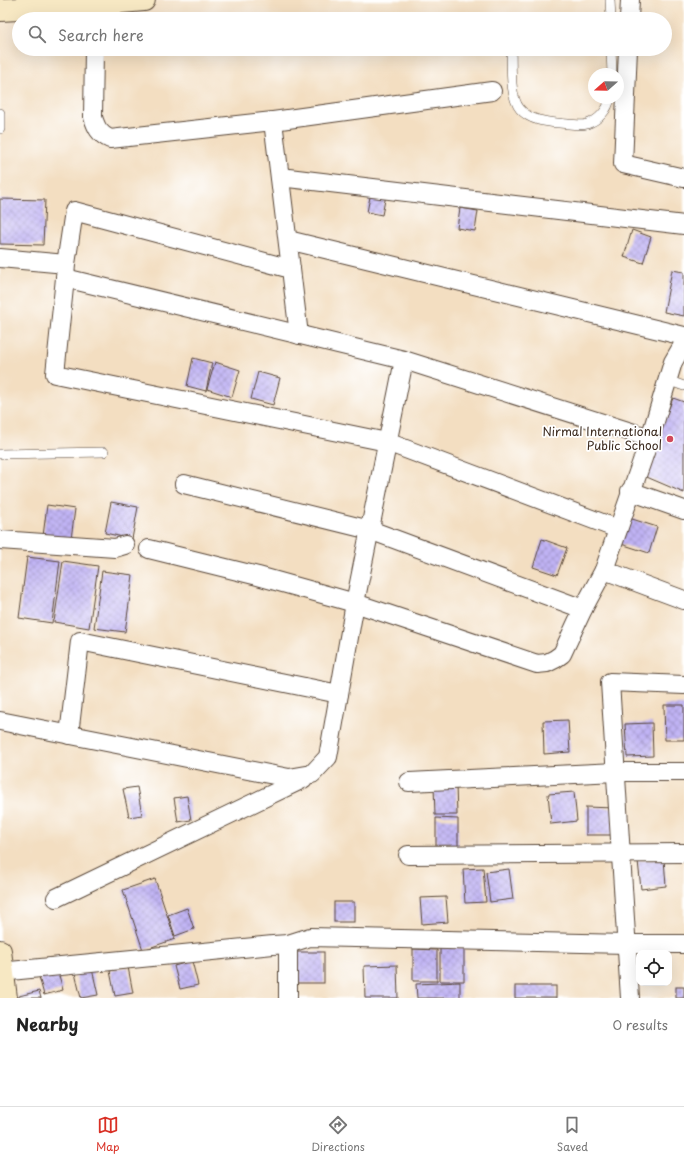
<!DOCTYPE html>
<style>
body{margin:0;font-family:"Playpen Sans",sans-serif;background:#f2f2f2;color:#222}
.controls{position:absolute;right:12px;bottom:12px;display:grid;overflow:hidden;border-radius:8px;box-shadow:0 4px 16px #0002}
.controls button{width:36px;height:36px;display:grid;place-items:center;padding:0;border:0;border-bottom:1px solid #e0e0e0;background:#fff;color:#222;font:20px sans-serif}
.compass{position:absolute;left:588px;top:68px;width:36px;height:36px;border-radius:50%;background:#fff;box-shadow:0 4px 16px #0002;rotate:250deg}
.list{margin:0;padding:0;list-style:none}
h2{display:flex;justify-content:space-between;align-items:center;height:52px;margin:0;padding:0 16px;font-size:17px}
h2 small{font-size:13px;font-weight:400;color:#767676}
.icon{flex:none;width:22px;height:22px;fill:none;stroke:currentColor;stroke-width:2;stroke-linecap:round;stroke-linejoin:round}
.map{position:relative;flex:none;width:684px;height:998px;overflow:hidden}
.search{position:absolute;background:#fff;box-shadow:0 4px 16px #0002;left:12px;right:12px;top:12px;height:44px;display:flex;align-items:center;gap:10px;box-sizing:border-box;padding:0 14px;border-radius:22px;color:#767676;font-size:15px}
.sheet{height:108px;background:#fff}
nav{display:flex;justify-content:space-around;align-items:center;box-sizing:border-box;height:56px;border-top:1px solid #e0e0e0;background:#fff;font-size:11px;color:#767676}
nav a{display:grid;justify-items:center;gap:2px}
nav .on{color:#d93025}
.map>svg:first-child{display:block}
.building{fill:url(#building-cross-hatch)}
.lines{fill:none;stroke-linecap:round;stroke-linejoin:round}
.lane-casing{stroke:#574536;stroke-width:10}
.street-casing{stroke:#574536;stroke-width:20}
.secondary-casing{stroke:#574536;stroke-width:24}
.lane{stroke:#fff;stroke-width:9}
.street{stroke:#fff;stroke-width:18}
.secondary{stroke:#f7e8c3;stroke-width:22}
.poi-dot{fill:#d1495b;stroke:#fff;stroke-width:1.5}
.labels{text-anchor:middle;stroke-width:3.5;stroke-linejoin:round;paint-order:stroke}
.poi-label{font-size:12px;fill:#3b2a1e;stroke:#fff;text-anchor:end}
</style>
<div class="map">
<svg width="684" height="998" viewBox="0 0 684 998">
<defs>
<pattern id="building-cross-hatch" width="8" height="8" patternUnits="userSpaceOnUse"><rect width="8" height="8" fill="#c0b3f4"/><path d="M0 0l8 8M0 8l8-8" fill="none" stroke="#9d92c5"/></pattern>
</defs>
<rect width="100%" height="100%" fill="#fff"/>
<filter id="ink" filterUnits="userSpaceOnUse"><feTurbulence type="fractalNoise" baseFrequency=".025" numOctaves="2"/><feDisplacementMap in="SourceGraphic" scale="8" xChannelSelector="R" yChannelSelector="G"/><feConvolveMatrix kernelMatrix="1 2 1 2 8 2 1 2 1" color-interpolation-filters="sRGB"/></filter>
<filter id="wash" filterUnits="userSpaceOnUse"><feTurbulence type="fractalNoise" baseFrequency=".012" numOctaves="4" result="noise"/><feDisplacementMap in="SourceGraphic" scale="16" xChannelSelector="R" yChannelSelector="G"/><feGaussianBlur stdDeviation="0.9" result="paint"/><feColorMatrix in="noise" values="0 0 0 0 0 0 0 0 0 0 0 0 0 0 0 0 0 1.4 0 .05"/><feComposite in="paint" operator="in"/></filter>
<g filter="url(#wash)">
<rect width="100%" height="100%" fill="#f3dec1"/>
<g id="blocks">
<g class="building">
<polygon points="371,192 386,195 382,215 367,212"/>
<polygon points="0,199 45,200 43,245 0,244"/>
<polygon points="460,208 478,211 475,231 457,228"/>
<polygon points="632,230 651,237 643,263 624,257"/>
<polygon points="672,270 684,272 684,316 664,312"/>
<polygon points="193,358 212,363 206,391 187,386"/>
<polygon points="215,362 240,370 232,397 207,389"/>
<polygon points="258,372 280,378 273,405 251,399"/>
<polygon points="673,398 684,402 684,493 642,475"/>
<polygon points="111,502 138,507 132,539 105,533"/>
<polygon points="47,505 75,509 71,539 43,536"/>
<polygon points="626,517 657,527 649,553 618,543"/>
<polygon points="542,539 567,548 557,575 533,567"/>
<polygon points="27,557 60,561 52,623 19,618"/>
<polygon points="63,561 98,566 89,628 54,622"/>
<polygon points="102,571 133,575 125,632 94,628"/>
<polygon points="664,705 684,705 684,740 665,740"/>
<polygon points="568,720 570,752 544,754 543,721"/>
<polygon points="652,723 653,756 627,757 625,724"/>
<polygon points="456,785 457,815 435,815 434,786"/>
<polygon points="137,787 142,815 129,817 123,789"/>
<polygon points="574,792 577,821 551,824 548,794"/>
<polygon points="187,796 191,820 178,822 174,798"/>
<polygon points="586,807 614,808 613,835 586,835"/>
<polygon points="436,818 458,819 458,848 436,848"/>
<polygon points="664,859 666,886 641,889 638,861"/>
<polygon points="483,868 486,902 465,903 463,869"/>
<polygon points="509,869 513,899 490,902 486,872"/>
<polygon points="155,879 175,939 143,950 123,890"/>
<polygon points="446,897 448,922 422,924 420,898"/>
<rect x="334" y="902" width="20" height="20"/>
<polygon points="187,908 194,929 175,936 168,915"/>
<polygon points="440,947 464,948 464,981 440,981"/>
<polygon points="413,949 437,950 437,981 413,981"/>
<rect x="292" y="952" width="32" height="31"/>
<polygon points="192,961 198,985 180,989 174,966"/>
<polygon points="397,965 398,998 365,998 364,966"/>
<polygon points="128,967 133,993 115,996 110,971"/>
<polygon points="57,968 63,990 44,995 38,973"/>
<polygon points="92,969 98,995 81,998 75,973"/>
<polygon points="460,982 460,998 417,998 416,984"/>
<rect x="515" y="986" width="41" height="12"/>
<rect x="676" y="987" width="8" height="11"/>
<polygon points="39,991 41,998 19,998 19,996"/>
</g>
</g>
</g>
<g filter="url(#ink)">
<use href="#blocks" fill-opacity="0" stroke="#574536" stroke-width="1"/>
<g class="lines">
<defs>
<g id="lane">
<polyline points="610,0 611,19"/>
<path d="M 511,49 C 512,66 509,96 520,109 C 532,123 552,122 568,124 C 574,124 581,126 587,124 C 599,120 608,110 610,98"/>
<polyline points="611,49 612,74"/>
<polyline points="0,113 0,129"/>
<polyline points="667,380 684,386"/>
<polyline points="0,454 104,452"/>
</g>
<g id="street">
<polyline points="95,19 96,5"/>
<polyline points="629,19 630,0"/>
<path d="M 94,49 L 93,117 C 96,127 99,134 110,139 L 273,121 L 492,91"/>
<polyline points="628,49 623,164 684,178"/>
<polyline points="273,121 299,335"/>
<polyline points="280,177 684,225"/>
<polyline points="288,240 684,336"/>
<polyline points="0,258 66,264 65,278 404,360 650,438"/>
<polyline points="66,264 74,211 291,269"/>
<polyline points="65,278 55,374 387,442 618,529"/>
<polyline points="184,484 370,530 583,609"/>
<polyline points="630,491 684,510"/>
<polyline points="0,540 115,548 125,545"/>
<polyline points="149,549 258,576 355,603 537,664 547,663 555,659 562,654 583,609 604,570 650,438 673,362 684,343"/>
<polyline points="604,570 684,600"/>
<polyline points="0,721 289,778 312,774 328,757 355,603 404,360"/>
<polyline points="69,735 80,641 339,694"/>
<polyline points="409,782 616,772 684,772"/>
<polyline points="408,855 684,853"/>
<polyline points="56,898 303,779"/>
<polyline points="288,944 288,998"/>
<polyline points="0,972 273,945 288,944 310,937 627,944 684,944"/>
<polyline points="630,998 610,682 684,685"/>
</g>
<g id="secondary">
<polyline points="0,10 75,6 144,0"/>
<polyline points="0,951 6,998"/>
</g>
</defs>
<use href="#lane" class="lane-casing"/>
<use href="#street" class="street-casing"/>
<use href="#secondary" class="secondary-casing"/>
<use href="#lane" class="lane"/>
<use href="#street" class="street"/>
<use href="#secondary" class="secondary"/>
</g>
</g>
<circle class="poi-dot" cx="670" cy="439" r="4"/>
<g class="labels">
<g class="poi-label">
<text x="662" y="436">Nirmal International<tspan x="662" dy="14">Public School</tspan></text>
</g>
</g>
</svg>
<div class="controls">
<button><svg class="icon" aria-label="locate" viewBox="0 0 24 24"><circle cx="12" cy="12" r="6"/><path d="M12 2v4M12 18v4M2 12h4M18 12h4"/></svg></button>
</div>
<svg class="compass" viewBox="-18 -18 36 36"><path d="M0-13l5 13h-10z" fill="#e53935"/><path d="M0 13l5-13h-10z" fill="#767676"/></svg>
<div class="search"><svg class="icon" aria-label="search" viewBox="0 0 24 24"><circle cx="10" cy="10" r="6"/><path d="M15 15l6 6"/></svg>Search here</div>
</div>
<section class="sheet">
<h2>Nearby<small>0 results</small></h2>
<ul class="list">
</ul>
</section>
<nav>
<a class="on"><svg class="icon" aria-label="map" viewBox="0 0 24 24"><path d="M3 6l6-2 6 2 6-2v14l-6 2-6-2-6 2zM9 4v14M15 6v14"/></svg>Map</a>
<a><svg class="icon" aria-label="directions" viewBox="0 0 24 24"><path d="M12 3l9 9-9 9-9-9zM9 14v-3h6M13 9l2 2-2 2"/></svg>Directions</a>
<a><svg class="icon" aria-label="saved" viewBox="0 0 24 24"><path d="M7 4h10v16l-5-4-5 4z"/></svg>Saved</a>
</nav>
